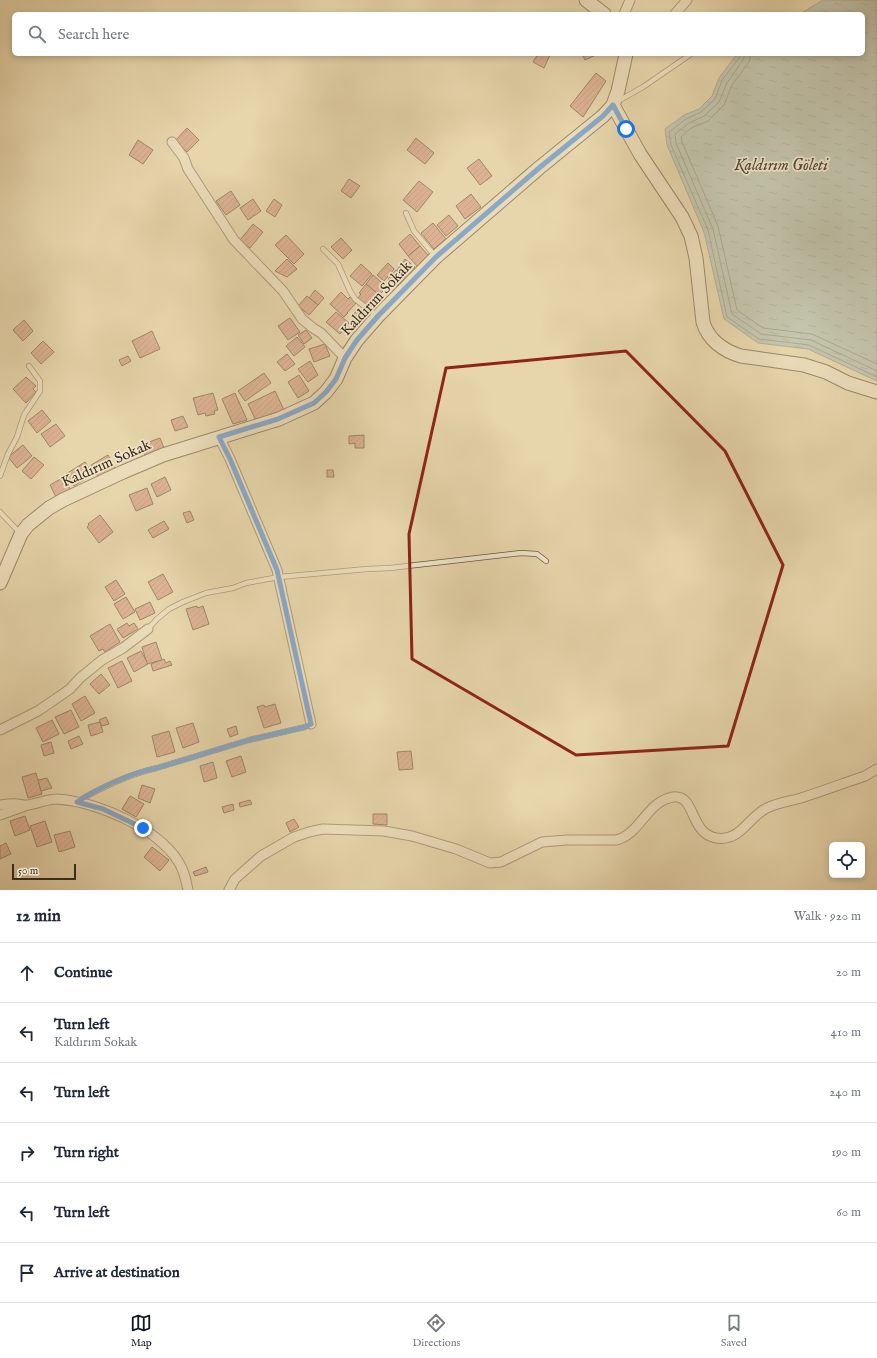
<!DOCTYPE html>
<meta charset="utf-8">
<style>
body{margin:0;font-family:"IM FELL English",serif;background:#f6f6f7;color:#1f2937}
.controls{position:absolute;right:12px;bottom:12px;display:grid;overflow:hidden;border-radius:6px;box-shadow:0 2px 6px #0003}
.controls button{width:36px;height:36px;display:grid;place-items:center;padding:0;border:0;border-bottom:1px solid #e0e1e3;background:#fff;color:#1f2937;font:20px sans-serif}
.scale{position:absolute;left:12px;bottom:10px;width:64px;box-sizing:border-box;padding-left:4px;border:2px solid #3e2d1a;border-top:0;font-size:11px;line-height:14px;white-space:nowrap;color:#3e2d1a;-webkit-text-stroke:3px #efe4c9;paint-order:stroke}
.stop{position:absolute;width:12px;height:12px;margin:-9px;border:3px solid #1a73e8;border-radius:50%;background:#fff}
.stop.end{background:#1a73e8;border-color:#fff;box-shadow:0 1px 4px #0008}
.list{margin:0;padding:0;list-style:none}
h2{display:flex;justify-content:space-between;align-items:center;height:52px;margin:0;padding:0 16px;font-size:17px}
h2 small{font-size:13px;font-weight:400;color:#747a83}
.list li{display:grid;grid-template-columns:26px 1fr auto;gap:12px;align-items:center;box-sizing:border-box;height:60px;padding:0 16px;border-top:1px solid #e0e1e3}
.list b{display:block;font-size:15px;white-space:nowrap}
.list p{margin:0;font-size:13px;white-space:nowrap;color:#747a83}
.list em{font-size:13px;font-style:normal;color:#747a83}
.icon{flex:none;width:22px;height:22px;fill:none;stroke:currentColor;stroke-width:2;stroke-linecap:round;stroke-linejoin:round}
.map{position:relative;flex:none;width:877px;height:890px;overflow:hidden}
.search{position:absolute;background:#fff;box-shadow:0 2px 6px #0003;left:12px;right:12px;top:12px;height:44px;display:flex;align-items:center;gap:10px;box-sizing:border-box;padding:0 14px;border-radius:6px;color:#747a83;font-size:15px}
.sheet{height:412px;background:#fff}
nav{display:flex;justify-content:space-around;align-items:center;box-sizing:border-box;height:56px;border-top:1px solid #e0e1e3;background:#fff;font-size:11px;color:#747a83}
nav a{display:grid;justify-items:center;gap:2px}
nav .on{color:#111827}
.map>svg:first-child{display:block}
.water{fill:url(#water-ripples);stroke:#767f78}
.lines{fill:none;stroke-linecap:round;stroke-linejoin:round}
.shore{stroke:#6d7268;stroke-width:1}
.building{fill:url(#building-hatch);stroke:#3e2d1a}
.lane-casing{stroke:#68573e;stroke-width:6}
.street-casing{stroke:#68573e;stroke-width:11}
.secondary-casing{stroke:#3e2d1a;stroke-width:15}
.lane{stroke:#efe4c9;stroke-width:4.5}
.street{stroke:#efe4c9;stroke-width:9}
.secondary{stroke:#efe4c9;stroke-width:13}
.route{stroke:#1a73e8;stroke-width:5}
.marked{fill:none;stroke:#8f2418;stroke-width:3;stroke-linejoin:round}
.labels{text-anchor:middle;stroke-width:3.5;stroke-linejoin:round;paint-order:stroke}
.street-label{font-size:15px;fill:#3e2d1a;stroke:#efe4c9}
.water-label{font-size:16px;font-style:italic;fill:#514839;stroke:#efe4c9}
</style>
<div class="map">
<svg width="877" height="890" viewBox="0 0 877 890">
<defs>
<pattern id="water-ripples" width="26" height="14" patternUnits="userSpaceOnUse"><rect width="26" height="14" fill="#9cb6b6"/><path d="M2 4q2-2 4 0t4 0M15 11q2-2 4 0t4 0" fill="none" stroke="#819493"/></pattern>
<pattern id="building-hatch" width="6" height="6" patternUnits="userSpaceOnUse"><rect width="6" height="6" fill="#ce8873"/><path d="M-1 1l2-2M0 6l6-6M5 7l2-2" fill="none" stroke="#a9705e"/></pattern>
</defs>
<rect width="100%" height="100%" fill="#e7d5ac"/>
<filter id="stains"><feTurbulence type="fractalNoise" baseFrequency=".005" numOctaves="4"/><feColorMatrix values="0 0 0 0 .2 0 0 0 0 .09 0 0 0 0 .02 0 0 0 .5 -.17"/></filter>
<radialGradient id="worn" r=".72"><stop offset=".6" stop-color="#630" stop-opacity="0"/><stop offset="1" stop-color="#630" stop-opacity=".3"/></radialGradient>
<polygon class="water" points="823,0 877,0 877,381 808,349 758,343 724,319 704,232 667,145 665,129 684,115 699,109 712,96 719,78 737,54 863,54 863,14 800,14"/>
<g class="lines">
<g class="shore">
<polyline points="740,54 739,58 722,80 715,99 701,112 686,119 669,132 671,145 708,230 727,317 759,339 809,345 877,377"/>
<polyline points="745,54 743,60 727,83 719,102 704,116 689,123 675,134 676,143 713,229 732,314 761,334 811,340 877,371"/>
<polyline points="751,54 749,62 732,85 724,105 708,121 691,128 681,137 682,142 718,226 737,310 763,328 812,334 877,364"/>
</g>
</g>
<g class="building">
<polygon points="538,54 550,55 544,68 533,62"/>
<polygon points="582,54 598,54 585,60"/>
<polygon points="596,73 606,81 583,117 570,106"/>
<polygon points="187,128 199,140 187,152 175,141"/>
<polygon points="416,138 434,153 425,164 407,150"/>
<polygon points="138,140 153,150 143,164 129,155"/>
<polygon points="479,159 492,176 480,185 467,168"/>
<polygon points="349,179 360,186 351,198 341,191"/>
<polygon points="419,181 433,192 417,212 403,200"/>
<polygon points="231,191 240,205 226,215 216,201"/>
<polygon points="471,194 481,207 465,219 456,206"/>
<polygon points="253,199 261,211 248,220 240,208"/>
<polygon points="274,199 282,205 275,217 266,211"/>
<polygon points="449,215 458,226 446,236 437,225"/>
<polygon points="433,223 446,239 434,249 421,233"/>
<polygon points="253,224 263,232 250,248 240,240"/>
<polygon points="410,234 420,246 408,256 399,244"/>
<polygon points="286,235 304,254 294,264 275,245"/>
<polygon points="341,238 352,250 343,259 331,247"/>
<polygon points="420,246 429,256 417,266 408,256"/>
<polygon points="287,259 297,269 287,277 275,271"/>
<polygon points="405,259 415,267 407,278 397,270"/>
<polygon points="388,263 394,269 384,281 377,275"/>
<polygon points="361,264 372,274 362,286 350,276"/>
<polygon points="396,270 405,278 396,287 388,279"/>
<polygon points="373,275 387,287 379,295 366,284"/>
<polygon points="366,284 378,294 368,306 358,298 361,294 359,293"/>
<polygon points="315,290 324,298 318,305 309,298"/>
<polygon points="341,292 348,299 350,297 356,303 347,313 348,313 344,317 330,304"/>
<polygon points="307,296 318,305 309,315 298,306"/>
<polygon points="357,308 369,313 363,325 352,320"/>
<polygon points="336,312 349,323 340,334 326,322"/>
<polygon points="290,318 300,332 288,340 278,326"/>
<polygon points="24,320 33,331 23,341 13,330"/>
<polygon points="306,330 312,338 304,344 298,335"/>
<polygon points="152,331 160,349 140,358 132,341"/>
<polygon points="297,337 305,347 294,356 286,346"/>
<polygon points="43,341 54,352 41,364 31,353"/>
<polygon points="325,344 330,356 314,362 309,349"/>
<polygon points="287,354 295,364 285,371 277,362"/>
<polygon points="128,356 131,361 122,366 119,360"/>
<polygon points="310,361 318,375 308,382 298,369"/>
<polygon points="264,373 271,383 245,401 238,391"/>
<polygon points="299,375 309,391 298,398 288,382"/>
<polygon points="26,377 36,386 33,389 36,392 26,403 13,389"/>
<polygon points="275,391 284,410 257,423 248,404"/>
<polygon points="213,393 218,410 214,411 215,414 206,416 205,413 198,415 193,398"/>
<polygon points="235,393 247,420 233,424 222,399"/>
<polygon points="42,410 51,421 37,433 28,421"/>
<polygon points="183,416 188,427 175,431 171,420"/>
<polygon points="56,424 65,436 50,447 41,434"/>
<polygon points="364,435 364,448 355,448 355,443 349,444 349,436"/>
<polygon points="160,438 164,448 145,456 141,445"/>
<polygon points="23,445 32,456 17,468 8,457"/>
<polygon points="108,455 116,470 100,480 91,465"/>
<polygon points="34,457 44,465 31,479 22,471"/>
<polygon points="85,462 93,474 74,486 66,474"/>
<polygon points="327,470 333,470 334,477 327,477"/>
<polygon points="64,477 70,489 56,497 50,485"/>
<polygon points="165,477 171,490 157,497 151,484"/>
<polygon points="147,488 153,504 136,511 129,495"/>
<polygon points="190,511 194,520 187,523 183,513"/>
<polygon points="100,515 113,532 99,543 87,527 89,525 88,524"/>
<polygon points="164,521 169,529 153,538 148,530"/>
<polygon points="163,574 173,592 158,600 148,582"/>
<polygon points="116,580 125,594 114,601 105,587"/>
<polygon points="126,597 135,612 123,619 114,604"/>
<polygon points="150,602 155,613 140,620 135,609"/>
<polygon points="197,606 198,608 203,606 209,624 193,630 186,609"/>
<polygon points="127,623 129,626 134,623 138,629 123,638 117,629"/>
<polygon points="110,624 120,642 105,652 103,649 99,651 90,636"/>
<polygon points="156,642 162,660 147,664 142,647"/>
<polygon points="141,651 148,664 134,672 127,658"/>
<polygon points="164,659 166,663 170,661 172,665 153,671 151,664"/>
<polygon points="122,661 132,681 118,688 108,668"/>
<polygon points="101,674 110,685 99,694 90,684"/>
<polygon points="85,696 95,713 81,721 72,704"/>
<polygon points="275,704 281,723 264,728 257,707 264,705 265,707"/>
<polygon points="71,710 79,727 64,734 55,717"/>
<polygon points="106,717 109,724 102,726 99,720"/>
<polygon points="52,720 59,734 43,742 36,728"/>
<polygon points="100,722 103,732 91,736 88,725"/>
<polygon points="193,723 199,742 183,748 176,728"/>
<polygon points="236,726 238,734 230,737 227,729"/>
<polygon points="169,731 175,752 157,757 152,736"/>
<polygon points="79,736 83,744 71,749 68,741"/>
<polygon points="51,742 54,753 44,756 41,745"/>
<polygon points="411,751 413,769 399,770 397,752"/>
<polygon points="241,756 246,772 232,777 226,761"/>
<polygon points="213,762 217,778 204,782 200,766"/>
<polygon points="36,773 42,794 28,798 22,777"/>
<polygon points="47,778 52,788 41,791 38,780"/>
<polygon points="142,785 155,789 150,803 138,798"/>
<polygon points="130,796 144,804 136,817 122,809"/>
<polygon points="250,800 252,804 240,807 239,803"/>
<polygon points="233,804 234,810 224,813 222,807"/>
<polygon points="373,814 387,814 387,825 373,824"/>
<polygon points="25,816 30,830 15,836 10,821"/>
<polygon points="294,819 299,827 290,832 286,823"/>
<polygon points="45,821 52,842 37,847 30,826"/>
<polygon points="70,831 75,847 59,852 54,835"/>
<polygon points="6,843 11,854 0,859 0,846"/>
<polygon points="152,847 169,860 160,871 144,857"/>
<polygon points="206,867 208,872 195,876 193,872"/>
</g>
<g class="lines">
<defs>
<g id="lane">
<polyline points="618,101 643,87 691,54"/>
<polyline points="406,213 414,231 435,256"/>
<polyline points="323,249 338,264 350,291 355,299 376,315"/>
<polyline points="0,476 8,454 17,437 24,415 40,391 40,381 29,366"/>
<polyline points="0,512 20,533"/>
<polyline points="148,629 157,619 169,609 183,602 206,593 233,588 246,583 279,577 367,569 390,568 521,553 537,554 546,561"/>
<path d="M 78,801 C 100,788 132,773 157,768 L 249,740 L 305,727 L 311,724"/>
</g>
<g id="street">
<polyline points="624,14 630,0"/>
<polyline points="675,14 687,0"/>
<polyline points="172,142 184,158 188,169 234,240 283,291 302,319 313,328 321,333 345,358"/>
<polyline points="219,437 230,459 277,570 311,724"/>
<polyline points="0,730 38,711 70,689 80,678 102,660 123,648 148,629"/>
<path d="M 0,805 C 6,804 12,803 18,804 C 21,804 24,806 27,805 C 37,804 47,799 57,799 C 97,802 156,827 178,861 C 184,870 186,880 188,890"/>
<polyline points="0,815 25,806"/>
<path d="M 229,890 L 235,879 L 261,856 L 294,837 L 309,832 L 323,829 L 384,831 L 412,836 L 456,849 L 490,863 L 501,862 L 542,842 L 567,840 L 616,840 C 640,835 647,801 673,797 C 696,794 689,833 716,838 C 741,842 748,817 767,808 C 777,803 790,801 801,798 C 823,791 844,783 865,776 L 877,769"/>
</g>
<g id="secondary">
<polyline points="586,0 604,14"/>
<path d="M 613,105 L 640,154 L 682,217 L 691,236 L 696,258 L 703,322 C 708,340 724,351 741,356 L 804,365 L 826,372 L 848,383 L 877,392"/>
<polyline points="0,583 21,534 28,525 49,508 63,500 123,472 163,455 279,419 314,403 326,392 336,379 345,358 357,340 378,316 436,257 539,168 603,116 613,105 618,91 626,54"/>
</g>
</defs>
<use href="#lane" class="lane-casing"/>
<use href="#street" class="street-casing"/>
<use href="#secondary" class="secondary-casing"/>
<use href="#lane" class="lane"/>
<use href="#street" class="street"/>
<use href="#secondary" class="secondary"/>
</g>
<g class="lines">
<path class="route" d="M 143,828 L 103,809 L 77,802 C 100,787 131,773 157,768 L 249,740 L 305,727 L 311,724 L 277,570 L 230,459 L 219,437 L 278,419 L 314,403 L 326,392 L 336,379 L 345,358 L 357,340 L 378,316 L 436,257 L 539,168 L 603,116 L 613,105 L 626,129"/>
</g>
<path d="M0 0H877V890H0ZM 626,351 L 725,451 L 783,565 L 728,746 L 576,755 L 412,659 L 409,534 L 446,368 Z" fill="#e7d5ac" fill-opacity=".55" fill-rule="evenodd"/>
<path class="marked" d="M 626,351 L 725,451 L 783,565 L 728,746 L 576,755 L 412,659 L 409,534 L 446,368 Z"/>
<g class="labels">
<g class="street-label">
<text transform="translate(376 298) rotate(-47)" y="5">Kaldırım Sokak</text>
<text transform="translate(106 463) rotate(-24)" y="5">Kaldırım Sokak</text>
</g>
<g class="water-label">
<text x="781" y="170">Kaldırım Göleti</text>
</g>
</g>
<rect width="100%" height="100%" filter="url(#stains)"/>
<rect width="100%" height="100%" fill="url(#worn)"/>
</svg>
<div class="controls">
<button><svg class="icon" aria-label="locate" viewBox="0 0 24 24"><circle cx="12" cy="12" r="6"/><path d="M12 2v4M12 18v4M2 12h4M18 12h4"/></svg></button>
</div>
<div class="scale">50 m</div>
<div class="stop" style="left:626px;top:129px"></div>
<div class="stop end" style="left:143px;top:828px"></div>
<div class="search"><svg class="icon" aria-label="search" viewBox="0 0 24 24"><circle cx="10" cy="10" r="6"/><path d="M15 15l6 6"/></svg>Search here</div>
</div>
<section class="sheet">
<h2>12 min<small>Walk · 920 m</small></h2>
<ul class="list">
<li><svg class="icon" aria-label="ahead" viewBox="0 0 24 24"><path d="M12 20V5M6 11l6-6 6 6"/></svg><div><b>Continue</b></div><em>20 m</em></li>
<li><svg class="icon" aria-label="left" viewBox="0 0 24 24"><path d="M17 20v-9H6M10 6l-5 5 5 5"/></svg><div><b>Turn left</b><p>Kaldırım Sokak</p></div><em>410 m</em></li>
<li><svg class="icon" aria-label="left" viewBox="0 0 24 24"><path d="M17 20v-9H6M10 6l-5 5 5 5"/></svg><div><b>Turn left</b></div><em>240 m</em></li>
<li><svg class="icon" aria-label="right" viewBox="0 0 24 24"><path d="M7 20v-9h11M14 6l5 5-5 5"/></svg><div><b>Turn right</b></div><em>190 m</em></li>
<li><svg class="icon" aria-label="left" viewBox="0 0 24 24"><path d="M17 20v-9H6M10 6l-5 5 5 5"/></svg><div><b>Turn left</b></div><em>60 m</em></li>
<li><svg class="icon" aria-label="arrive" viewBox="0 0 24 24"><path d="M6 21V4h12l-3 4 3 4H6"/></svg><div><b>Arrive at destination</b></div></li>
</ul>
</section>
<nav>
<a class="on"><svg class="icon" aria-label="map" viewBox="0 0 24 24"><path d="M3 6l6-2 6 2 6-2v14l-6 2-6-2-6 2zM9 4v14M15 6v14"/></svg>Map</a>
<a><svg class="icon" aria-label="directions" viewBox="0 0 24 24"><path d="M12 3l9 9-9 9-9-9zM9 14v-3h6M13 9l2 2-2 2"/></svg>Directions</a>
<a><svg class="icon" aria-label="saved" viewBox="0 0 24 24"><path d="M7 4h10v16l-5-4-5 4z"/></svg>Saved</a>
</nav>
